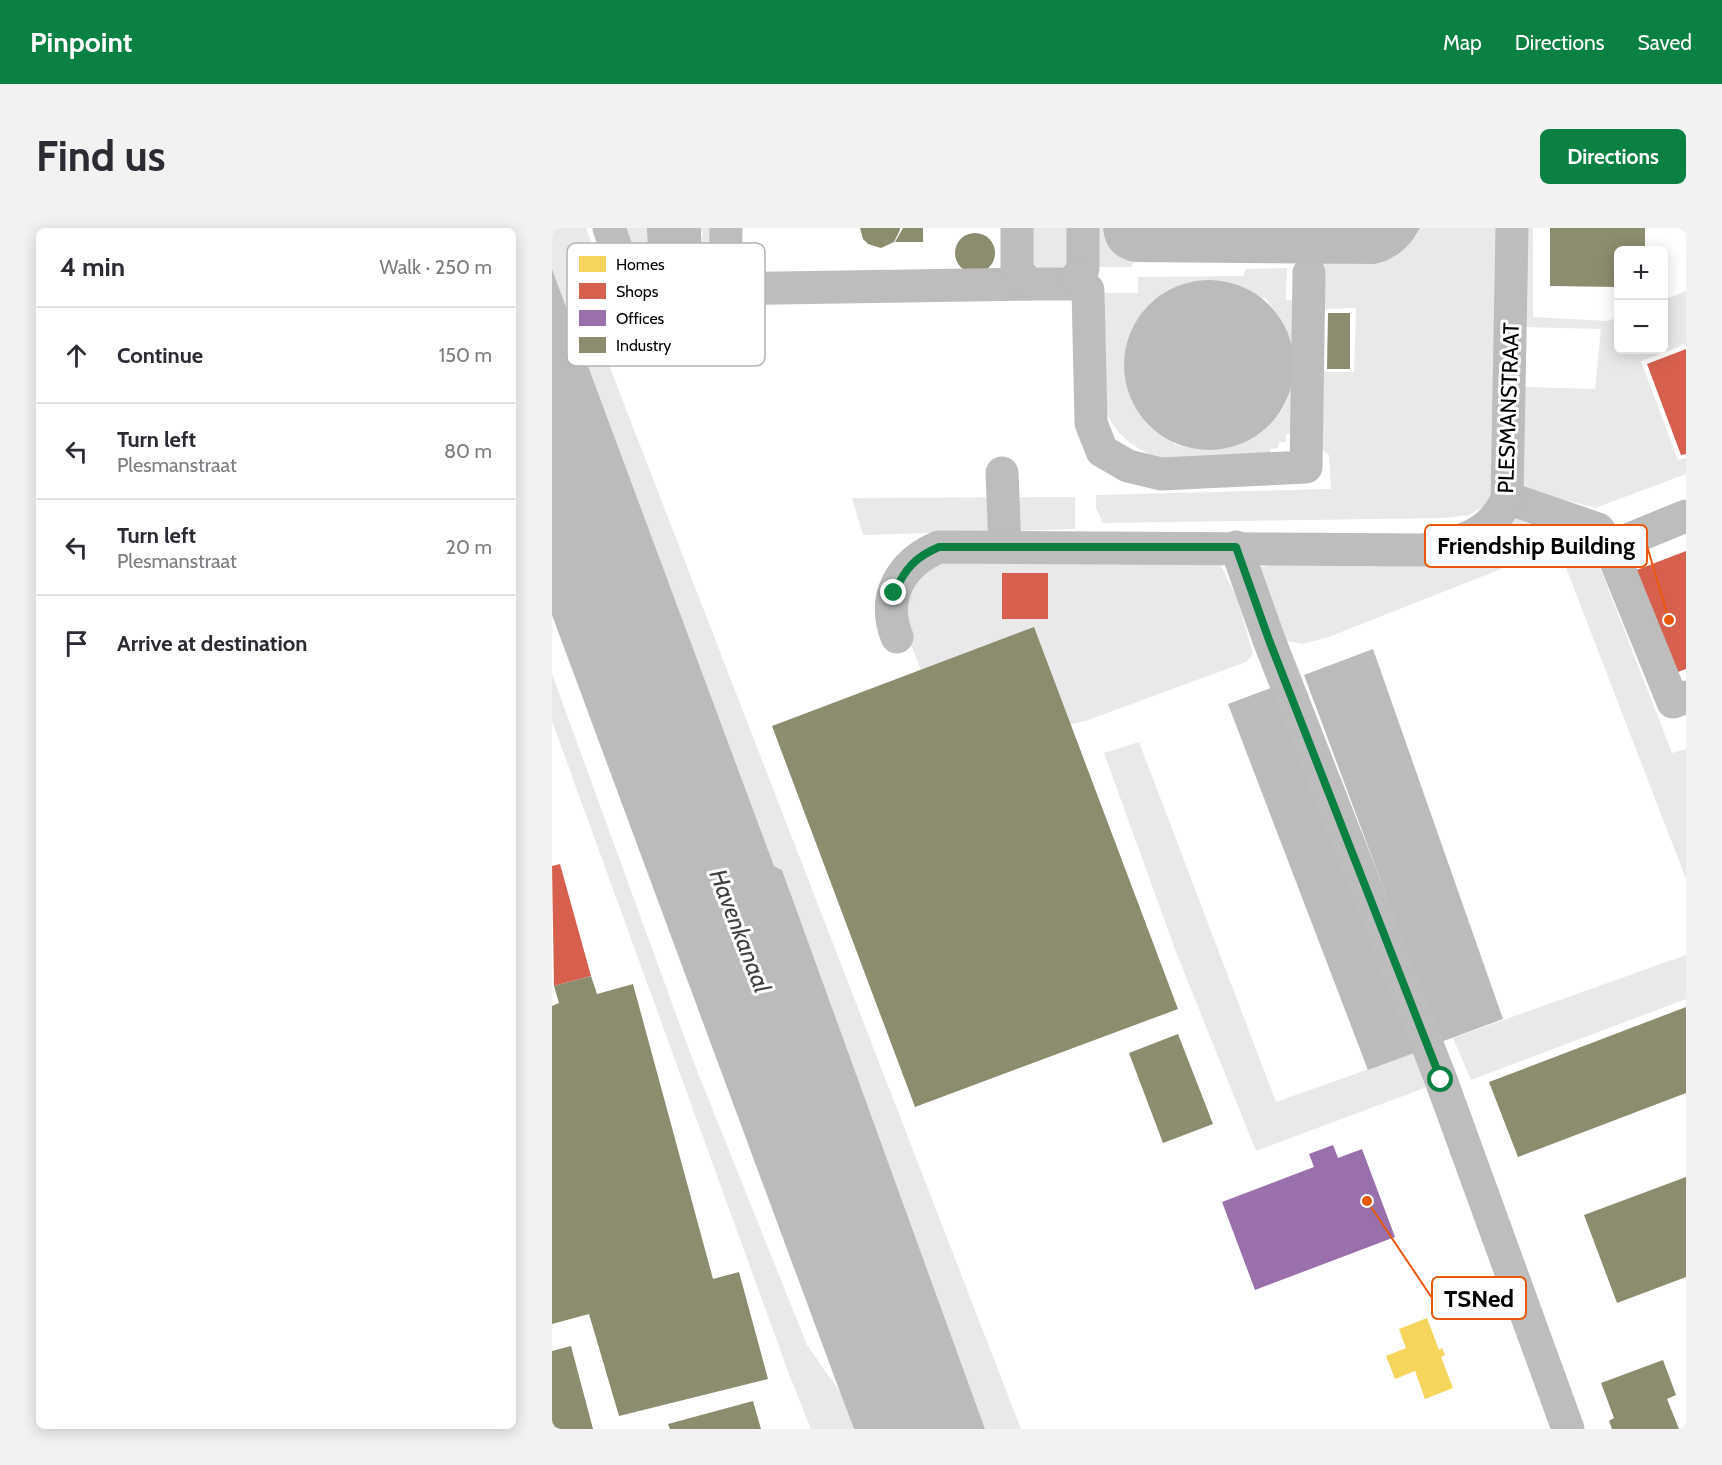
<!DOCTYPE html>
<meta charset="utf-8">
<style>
body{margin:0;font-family:Cabin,sans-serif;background:#f2f2f3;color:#2b2b33}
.controls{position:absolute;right:18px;top:18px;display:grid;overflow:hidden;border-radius:9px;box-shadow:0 3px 15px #0003}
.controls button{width:54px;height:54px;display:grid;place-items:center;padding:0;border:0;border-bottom:2px solid #e1e1e2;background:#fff;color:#2b2b33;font:30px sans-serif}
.stop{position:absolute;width:18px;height:18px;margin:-14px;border:4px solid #0b8043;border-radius:50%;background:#fff}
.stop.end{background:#0b8043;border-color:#fff;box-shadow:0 2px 6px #0008}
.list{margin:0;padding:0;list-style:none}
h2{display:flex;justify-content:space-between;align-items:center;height:78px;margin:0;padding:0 24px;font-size:26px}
h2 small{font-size:20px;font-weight:400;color:#7c7c81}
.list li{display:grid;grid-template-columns:39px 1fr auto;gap:18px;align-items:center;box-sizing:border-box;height:96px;padding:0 24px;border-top:2px solid #e1e1e2}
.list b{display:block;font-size:22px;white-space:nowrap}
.list p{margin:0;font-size:20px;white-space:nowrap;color:#7c7c81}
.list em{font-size:20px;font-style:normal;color:#7c7c81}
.icon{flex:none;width:33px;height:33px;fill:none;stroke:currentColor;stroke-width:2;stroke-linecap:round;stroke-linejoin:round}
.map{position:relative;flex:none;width:1134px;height:1201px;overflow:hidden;border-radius:9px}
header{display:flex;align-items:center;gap:36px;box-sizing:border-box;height:84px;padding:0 30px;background:#0b8043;color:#fff}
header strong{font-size:28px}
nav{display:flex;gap:33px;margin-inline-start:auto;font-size:21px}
.intro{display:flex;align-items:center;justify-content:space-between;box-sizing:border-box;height:144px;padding:0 36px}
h1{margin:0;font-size:42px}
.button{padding:15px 27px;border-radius:9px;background:#0b8043;color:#fff;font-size:21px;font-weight:700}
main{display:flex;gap:36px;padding:0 36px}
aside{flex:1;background:#fff;border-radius:9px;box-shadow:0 3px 15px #0003}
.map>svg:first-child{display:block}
.green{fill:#e9e9e9;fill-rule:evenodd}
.water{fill:#bbb}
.homes{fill:#f6d55c}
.shops{fill:#d6604d}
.offices{fill:#9970ab}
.industry{fill:#8c8c6e}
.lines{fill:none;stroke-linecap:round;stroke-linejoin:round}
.minor{stroke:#bdbdbd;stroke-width:33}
.route{stroke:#0b8043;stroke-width:8}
.labels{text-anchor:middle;stroke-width:6;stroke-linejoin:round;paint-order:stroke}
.street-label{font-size:22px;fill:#000;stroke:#fff}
.water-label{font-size:24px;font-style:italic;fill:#3f3f3f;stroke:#fff}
.key{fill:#fff;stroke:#b2b2b2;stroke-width:1.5}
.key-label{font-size:16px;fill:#000}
.leader{fill:none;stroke:#e8590c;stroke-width:2}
.callout-dot{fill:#e8590c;stroke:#fff;stroke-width:2}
.callout{fill:#fff;stroke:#e8590c;stroke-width:2}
.callout-label{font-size:24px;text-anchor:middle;font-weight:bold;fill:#000}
</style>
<header>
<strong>Pinpoint</strong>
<nav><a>Map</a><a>Directions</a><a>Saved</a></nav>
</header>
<div class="intro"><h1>Find us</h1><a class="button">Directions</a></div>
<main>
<aside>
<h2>4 min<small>Walk · 250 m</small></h2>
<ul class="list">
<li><svg class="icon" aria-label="ahead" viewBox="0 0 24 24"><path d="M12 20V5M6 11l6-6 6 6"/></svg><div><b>Continue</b></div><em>150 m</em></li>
<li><svg class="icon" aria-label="left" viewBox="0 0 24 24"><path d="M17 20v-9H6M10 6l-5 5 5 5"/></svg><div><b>Turn left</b><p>Plesmanstraat</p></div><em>80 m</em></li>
<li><svg class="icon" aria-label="left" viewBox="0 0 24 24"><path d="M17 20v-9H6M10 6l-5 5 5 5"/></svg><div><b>Turn left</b><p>Plesmanstraat</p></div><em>20 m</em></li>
<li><svg class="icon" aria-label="arrive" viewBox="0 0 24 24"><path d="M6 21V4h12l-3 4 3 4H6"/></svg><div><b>Arrive at destination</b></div></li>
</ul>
</aside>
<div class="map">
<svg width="1134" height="1201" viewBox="0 0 1134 1201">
<rect width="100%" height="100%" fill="#fff"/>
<g class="green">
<polygon points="0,0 34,0 69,96 43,101 469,1201 433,1201 230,642 222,638 0,41"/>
<polygon points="63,0 95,0 109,33 129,36 151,7 149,0 158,0 156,35 152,43 140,48 92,52"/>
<path d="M 478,0 L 520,0 L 517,35 C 505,43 493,45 481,36 Z"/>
<path d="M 542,0 L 551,0 C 553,20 562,29 581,34 L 580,39 L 541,39 Z"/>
<polygon points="868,0 946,0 940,260 934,277 917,287 893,290 551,295 544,280 544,267 779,261 777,227 770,222 768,144 802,144 804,80 769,81 769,35 822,36 863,9"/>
<polygon points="970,0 981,0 981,89 1056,93 1066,89 1066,122 1112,122 1112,72 1134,63 1134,116 1089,133 1126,232 1134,230 1134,246 1043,280 968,260 970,159 1043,161 1049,101 970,99"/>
<path d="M 735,40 L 734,72 L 743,73 L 742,206 L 734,206 L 734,214 L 727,214 L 726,220 L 718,221 L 718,228 L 605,230 C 586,222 567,209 557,190 C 551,180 553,84 553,65 L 586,65 L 586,49 L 692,48 L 693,41 ZM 611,65 L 713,70 C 719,78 727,87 732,97 C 743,121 745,165 727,186 C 722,192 714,196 709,200 C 679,223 657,226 622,216 L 581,100 L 594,81 Z"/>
<polygon points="523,269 523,301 311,307 300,270"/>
<polygon points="960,287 1027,308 1040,319 1120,525 1134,521 1134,651 1013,337 990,325 774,410 750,416 722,410 705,340 732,334 873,335"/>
<polygon points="666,332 685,370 701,426 694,434 536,492 403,527 353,402 355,365 383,334"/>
<polygon points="0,446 140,830 255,1117 288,1164 302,1201 259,1201 237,1146 0,493"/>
<polygon points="587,514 724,874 862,825 875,859 704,923 624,724 552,525"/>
<polygon points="1134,727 1134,771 919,852 901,810"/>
</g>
<g class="water">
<path d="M 95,0 L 149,0 L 149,16 L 138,32 C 120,39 108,35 96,20 Z"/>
<path d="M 551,0 L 868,0 C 858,19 843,32 822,36 L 581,34 C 562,29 553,20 551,0 Z"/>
<polygon points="0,41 222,638 230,642 433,1201 302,1201 288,1164 0,387"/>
<circle cx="657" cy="137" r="85"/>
<polygon points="821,421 951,791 889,814 752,447"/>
<polygon points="719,460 862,825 816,842 676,476"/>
</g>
<polygon class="homes" points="875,1090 887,1122 890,1120 893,1127 889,1129 901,1160 873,1171 863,1143 843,1151 834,1128 854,1120 847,1101"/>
<g class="shops">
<polygon points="1134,121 1134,226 1129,227 1095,136"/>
<polygon points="1134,323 1134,441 1120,446 1082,343"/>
<rect x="450" y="345" width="46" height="46"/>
<polygon points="8,636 39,748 2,758 0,638"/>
</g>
<polygon class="offices" points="781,917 786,930 810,921 843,1009 703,1062 670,974 762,939 757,926"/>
<g class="industry">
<polygon points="308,0 348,0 348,2 342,14 329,20 316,16 311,11"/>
<polygon points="351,0 371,0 371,14 343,14"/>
<polygon points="998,0 1093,0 1093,22 1066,22 1066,59 998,58"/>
<circle cx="423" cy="25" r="20"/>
<polygon points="776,85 798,85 798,141 775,141"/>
<polygon points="482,399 626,781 363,879 220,498"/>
<polygon points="39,748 45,766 81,756 161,1051 187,1044 216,1151 67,1188 37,1086 0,1096 0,778 7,775 2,758"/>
<polygon points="1134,779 1134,865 966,929 937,854"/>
<polygon points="626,806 661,896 611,915 577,825"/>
<polygon points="1134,949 1134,1049 1065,1075 1032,987"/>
<polygon points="19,1118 41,1201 0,1201 0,1123"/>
<polygon points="1111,1132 1124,1167 1115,1171 1127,1201 1060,1201 1057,1193 1062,1190 1049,1155"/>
<polygon points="201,1173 209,1201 118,1201 116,1196"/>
</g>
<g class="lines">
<g class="minor">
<polyline points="57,0 76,54 90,62 478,56"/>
<polyline points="465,0 465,43 478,56 520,56 531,41 531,0"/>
<polyline points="524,50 536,62 539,195 550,223 576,238 609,246 754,239 757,45"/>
<polyline points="173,61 174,0"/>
<polyline points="450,245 453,319"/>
<polyline points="955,270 1046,301 1058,319"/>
<polyline points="1134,288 1058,319 1121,474 1134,469"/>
<polyline points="684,319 717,412 889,852 1016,1201"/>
<path d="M 345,409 C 329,369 349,335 387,319 L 871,322 C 907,315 940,307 955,270 L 960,0"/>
</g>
</g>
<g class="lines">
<path class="route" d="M 342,365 C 353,341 363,329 387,319 L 684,319 L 717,412 L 889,852"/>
</g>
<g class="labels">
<g class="street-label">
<text transform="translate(956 180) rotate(-88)" y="8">PLESMANSTRAAT</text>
</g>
<g class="water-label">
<text transform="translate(188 703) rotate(69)" y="8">Havenkanaal</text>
</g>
</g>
<rect x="15" y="15" width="198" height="123" rx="9" class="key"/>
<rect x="27" y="28" width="27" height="16" fill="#f6d55c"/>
<rect x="27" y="55" width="27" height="16" fill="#d6604d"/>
<rect x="27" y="82" width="27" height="16" fill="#9970ab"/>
<rect x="27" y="109" width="27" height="16" fill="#8c8c6e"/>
<g class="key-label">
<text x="64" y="42">Homes</text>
<text x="64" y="69">Shops</text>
<text x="64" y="96">Offices</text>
<text x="64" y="123">Industry</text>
</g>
<path class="leader" d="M1117 392L1095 318M815 973L880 1070"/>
<g class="callout-dot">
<circle cx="1117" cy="392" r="6"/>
<circle cx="815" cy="973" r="6"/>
</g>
<g class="callout">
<rect x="873" y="297" width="222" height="42" rx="6"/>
<rect x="880" y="1049" width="94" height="42" rx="6"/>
</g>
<g class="callout-label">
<text x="984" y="326">Friendship Building</text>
<text x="927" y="1079">TSNed</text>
</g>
</svg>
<div class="controls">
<button>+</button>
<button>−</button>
</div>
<div class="stop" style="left:889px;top:852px"></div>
<div class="stop end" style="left:342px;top:365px"></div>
</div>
</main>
